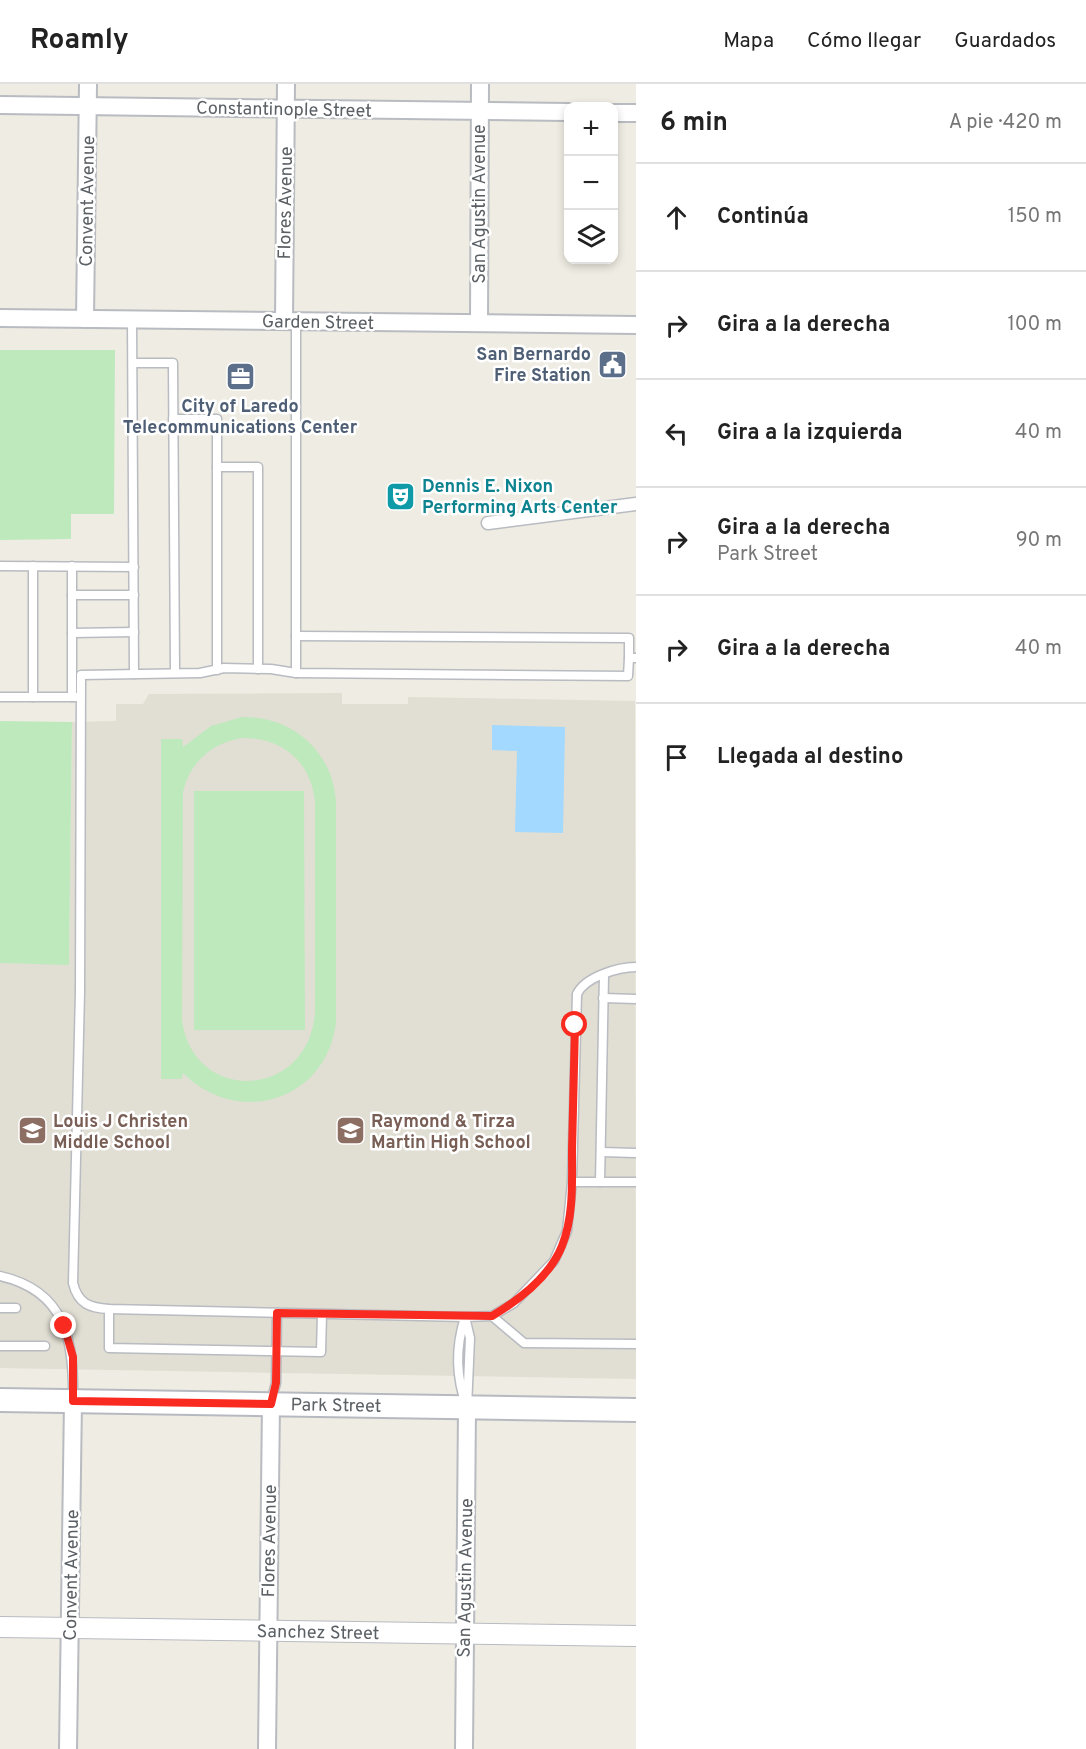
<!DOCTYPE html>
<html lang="es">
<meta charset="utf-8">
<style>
body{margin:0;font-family:Overpass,sans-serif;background:#f6f6f6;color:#222}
.controls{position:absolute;right:18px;top:18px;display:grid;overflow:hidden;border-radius:12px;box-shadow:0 3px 9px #0003}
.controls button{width:54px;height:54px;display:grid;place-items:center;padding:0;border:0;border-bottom:2px solid #e0e0e0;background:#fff;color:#222;font:30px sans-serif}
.stop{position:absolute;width:18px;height:18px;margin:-14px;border:4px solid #f92a1f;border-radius:50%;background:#fff}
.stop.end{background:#f92a1f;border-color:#fff;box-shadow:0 2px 6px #0008}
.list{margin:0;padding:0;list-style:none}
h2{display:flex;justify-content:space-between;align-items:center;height:78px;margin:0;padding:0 24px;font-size:26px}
h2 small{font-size:20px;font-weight:400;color:#767676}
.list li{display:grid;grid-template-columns:39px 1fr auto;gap:18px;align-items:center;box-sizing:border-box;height:108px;padding:0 24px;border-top:2px solid #e0e0e0}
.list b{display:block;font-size:22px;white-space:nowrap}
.list p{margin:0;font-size:20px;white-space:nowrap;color:#767676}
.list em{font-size:20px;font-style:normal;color:#767676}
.icon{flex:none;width:33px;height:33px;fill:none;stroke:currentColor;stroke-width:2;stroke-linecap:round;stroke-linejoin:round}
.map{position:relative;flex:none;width:636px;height:1665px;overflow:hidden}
header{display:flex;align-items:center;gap:36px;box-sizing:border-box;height:84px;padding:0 30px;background:#fff;border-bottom:2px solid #e0e0e0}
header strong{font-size:28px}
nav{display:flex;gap:33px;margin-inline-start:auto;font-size:21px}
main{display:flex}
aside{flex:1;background:#fff}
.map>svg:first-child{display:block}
.education{fill:#e1ded3}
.green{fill:#bee9bd;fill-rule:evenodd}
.water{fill:#a3d9ff}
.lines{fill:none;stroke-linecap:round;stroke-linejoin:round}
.service-casing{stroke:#b8bbc0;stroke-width:11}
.pedestrian-casing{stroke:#b8bbc0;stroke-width:15}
.minor-casing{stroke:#b8bbc0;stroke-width:20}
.tertiary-casing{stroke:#b8bbc0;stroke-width:22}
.secondary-casing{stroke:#b6bac0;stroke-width:26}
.service{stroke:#fff;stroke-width:8}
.pedestrian{stroke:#fff;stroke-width:12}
.minor{stroke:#fff;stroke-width:16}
.tertiary{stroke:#fff;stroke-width:20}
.secondary{stroke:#fff;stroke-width:22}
.route{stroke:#f92a1f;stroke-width:8}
.labels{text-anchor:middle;stroke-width:5;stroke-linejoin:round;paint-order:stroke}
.street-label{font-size:18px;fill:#5b6065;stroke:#fff}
.service-label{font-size:18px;font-weight:bold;fill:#4e5e75;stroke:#fff;text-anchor:end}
.culture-label{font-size:18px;font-weight:bold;fill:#0d838f;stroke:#fff;text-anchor:start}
.education-label{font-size:18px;font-weight:bold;fill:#785e54;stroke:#fff;text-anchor:start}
</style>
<header>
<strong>Roamly</strong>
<nav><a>Mapa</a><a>Cómo llegar</a><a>Guardados</a></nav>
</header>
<main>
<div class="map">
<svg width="636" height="1665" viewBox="0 0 636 1665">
<rect width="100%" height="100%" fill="#efece3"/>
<polygon class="education" points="342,609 342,620 408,620 408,613 635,617 636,1295 0,1284 0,879 69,880 72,638 116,637 116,620 143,620 149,610"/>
<g class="green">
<polygon points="0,266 115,266 114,430 71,430 71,455 0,456"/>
<path d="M 242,633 C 292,632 333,667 336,718 L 336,938 C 327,1017 238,1044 183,989 L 182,995 L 161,995 L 161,655 L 182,655 L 183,663 L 211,642 ZM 241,654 C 281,653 311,677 315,718 L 315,928 C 309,1016 193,1021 182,936 L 183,708 C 190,678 211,660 241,654 Z"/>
<polygon points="0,637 72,638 69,881 0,879"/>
<polygon points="194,707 304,707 305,946 194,946"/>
</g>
<polygon class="water" points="492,641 565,643 563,749 515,748 517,667 492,666"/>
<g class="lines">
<defs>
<g id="service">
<polyline points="132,235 134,590"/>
<polyline points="296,237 296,589 628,592 629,574 636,574"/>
<polyline points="133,279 173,279 175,589"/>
<polyline points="173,335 217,335 217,586"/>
<polyline points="217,383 258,383 258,585"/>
<polyline points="0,482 134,483"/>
<polyline points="33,482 33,613"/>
<polyline points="72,482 72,613"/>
<polyline points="72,511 134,511"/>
<polyline points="72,549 134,548"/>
<polyline points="296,552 629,554 629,574"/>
<path d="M 296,589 L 271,585 L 224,584 L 200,589 L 81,591 L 80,908 L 73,1199 C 78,1220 90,1224 109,1225 L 465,1233 L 492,1232 L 514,1219 L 554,1177 L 567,1147 L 572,1098 L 577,910 C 585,893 618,883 636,883"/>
<polyline points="0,613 78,613"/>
<polyline points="603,914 636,915"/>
<polyline points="601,1068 636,1069"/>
<polyline points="572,1098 636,1098"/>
<polyline points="600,1098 604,891"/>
<path d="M 0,1192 C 67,1207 74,1258 73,1316"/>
<polyline points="0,1224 16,1224"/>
<polyline points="109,1225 109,1264 321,1268 322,1230"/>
<polyline points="492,1232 524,1259 636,1260"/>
<path d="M 465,1233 L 470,1254 L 467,1324 C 456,1293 455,1265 465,1233 Z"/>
<polyline points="0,1262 45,1262"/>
<polyline points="271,1318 276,1299 277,1229"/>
</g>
<polyline id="pedestrian" points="488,439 636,420"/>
<g id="minor">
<polyline points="0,21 568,28"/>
<polyline points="614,29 636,29"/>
<polyline points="0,234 636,241"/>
<polyline points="85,235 88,0"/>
<polyline points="284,237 286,0"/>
<polyline points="479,239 480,0"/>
<polyline points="68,1665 73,1317"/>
<polyline points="267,1665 271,1320"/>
<polyline points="464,1665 467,1324"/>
</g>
<polyline id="tertiary" points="0,1543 636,1552"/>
<polyline id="secondary" points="0,1316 636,1326"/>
</defs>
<use href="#service" class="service-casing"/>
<use href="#pedestrian" class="pedestrian-casing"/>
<use href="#minor" class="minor-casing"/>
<use href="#tertiary" class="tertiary-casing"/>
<use href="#secondary" class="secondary-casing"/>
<use href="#service" class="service"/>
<use href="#pedestrian" class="pedestrian"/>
<use href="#minor" class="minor"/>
<use href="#tertiary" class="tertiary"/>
<use href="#secondary" class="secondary"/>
</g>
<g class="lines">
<path class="route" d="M 64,1242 L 73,1273 L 73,1317 L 271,1320 L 276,1299 L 277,1229 L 492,1232 C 519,1216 550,1192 562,1162 C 574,1132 572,1097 572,1066 C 573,1024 574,983 575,941"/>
</g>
<defs>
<symbol id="civic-square" viewBox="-11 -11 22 22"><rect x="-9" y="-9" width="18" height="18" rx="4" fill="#5c6f8a" stroke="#fff"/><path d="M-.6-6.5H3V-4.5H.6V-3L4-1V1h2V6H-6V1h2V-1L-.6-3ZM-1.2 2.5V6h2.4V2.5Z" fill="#fff"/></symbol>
<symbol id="office-square" viewBox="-11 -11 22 22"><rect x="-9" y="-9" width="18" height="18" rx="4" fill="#5c6f8a" stroke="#fff"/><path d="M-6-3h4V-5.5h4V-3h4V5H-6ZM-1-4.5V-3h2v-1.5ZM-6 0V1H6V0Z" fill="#fff"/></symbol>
<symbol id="theatre-square" viewBox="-11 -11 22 22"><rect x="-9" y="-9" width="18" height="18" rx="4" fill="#0f9aa8" stroke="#fff"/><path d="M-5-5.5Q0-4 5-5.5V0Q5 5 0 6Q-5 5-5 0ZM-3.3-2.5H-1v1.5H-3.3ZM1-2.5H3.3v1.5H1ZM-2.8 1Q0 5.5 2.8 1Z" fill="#fff"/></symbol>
<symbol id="school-square" viewBox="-11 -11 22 22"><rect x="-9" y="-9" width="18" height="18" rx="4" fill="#8d6e63" stroke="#fff"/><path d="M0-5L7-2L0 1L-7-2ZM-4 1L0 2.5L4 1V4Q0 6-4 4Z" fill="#fff"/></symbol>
</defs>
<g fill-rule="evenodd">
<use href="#civic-square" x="596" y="264" width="33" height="33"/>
<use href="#office-square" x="224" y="276" width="33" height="33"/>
<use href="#theatre-square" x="384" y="396" width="33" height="33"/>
<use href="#school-square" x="16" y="1030" width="33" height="33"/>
<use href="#school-square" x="334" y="1030" width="33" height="33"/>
</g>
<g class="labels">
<g class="street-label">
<text transform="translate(284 25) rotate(1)" y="6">Constantinople Street</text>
<text transform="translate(87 117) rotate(-89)" y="6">Convent Avenue</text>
<text transform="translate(285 119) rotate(-89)" y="6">Flores Avenue</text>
<text transform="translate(479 120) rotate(-90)" y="6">San Agustin Avenue</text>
<text transform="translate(318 238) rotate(1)" y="6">Garden Street</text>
<text transform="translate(336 1321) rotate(1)" y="6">Park Street</text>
<text transform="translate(269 1457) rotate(-89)" y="6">Flores Avenue</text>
<text transform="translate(71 1491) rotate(-89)" y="6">Convent Avenue</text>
<text transform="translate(465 1494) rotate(-89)" y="6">San Agustin Avenue</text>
<text transform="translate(318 1548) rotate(1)" y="6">Sanchez Street</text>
</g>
<g class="service-label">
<text x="591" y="276">San Bernardo<tspan x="591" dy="21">Fire Station</tspan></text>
<text x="240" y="328" text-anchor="middle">City of Laredo<tspan x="240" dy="21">Telecommunications Center</tspan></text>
</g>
<g class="culture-label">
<text x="422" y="408">Dennis E. Nixon<tspan x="422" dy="21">Performing Arts Center</tspan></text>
</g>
<g class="education-label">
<text x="53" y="1043">Louis J Christen<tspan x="53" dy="21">Middle School</tspan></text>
<text x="371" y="1043">Raymond &amp; Tirza<tspan x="371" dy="21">Martin High School</tspan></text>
</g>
</g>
</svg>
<div class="controls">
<button>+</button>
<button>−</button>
<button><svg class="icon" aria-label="layers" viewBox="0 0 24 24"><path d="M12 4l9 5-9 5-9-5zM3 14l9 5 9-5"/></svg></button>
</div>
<div class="stop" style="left:575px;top:941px"></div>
<div class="stop end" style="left:64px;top:1242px"></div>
</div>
<aside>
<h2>6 min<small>A pie · 420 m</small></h2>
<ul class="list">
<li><svg class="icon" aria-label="ahead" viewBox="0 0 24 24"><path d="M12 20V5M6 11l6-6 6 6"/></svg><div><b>Continúa</b></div><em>150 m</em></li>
<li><svg class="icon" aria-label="right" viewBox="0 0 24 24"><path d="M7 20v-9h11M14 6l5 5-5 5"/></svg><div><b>Gira a la derecha</b></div><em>100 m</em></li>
<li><svg class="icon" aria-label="left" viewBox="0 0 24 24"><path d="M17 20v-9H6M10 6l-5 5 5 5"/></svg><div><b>Gira a la izquierda</b></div><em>40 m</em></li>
<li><svg class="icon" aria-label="right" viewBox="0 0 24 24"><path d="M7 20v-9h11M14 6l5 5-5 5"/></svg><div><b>Gira a la derecha</b><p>Park Street</p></div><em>90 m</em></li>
<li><svg class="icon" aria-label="right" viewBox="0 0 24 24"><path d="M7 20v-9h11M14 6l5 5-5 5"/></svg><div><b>Gira a la derecha</b></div><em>40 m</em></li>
<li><svg class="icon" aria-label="arrive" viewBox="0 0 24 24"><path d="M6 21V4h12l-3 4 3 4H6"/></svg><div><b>Llegada al destino</b></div></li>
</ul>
</aside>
</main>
